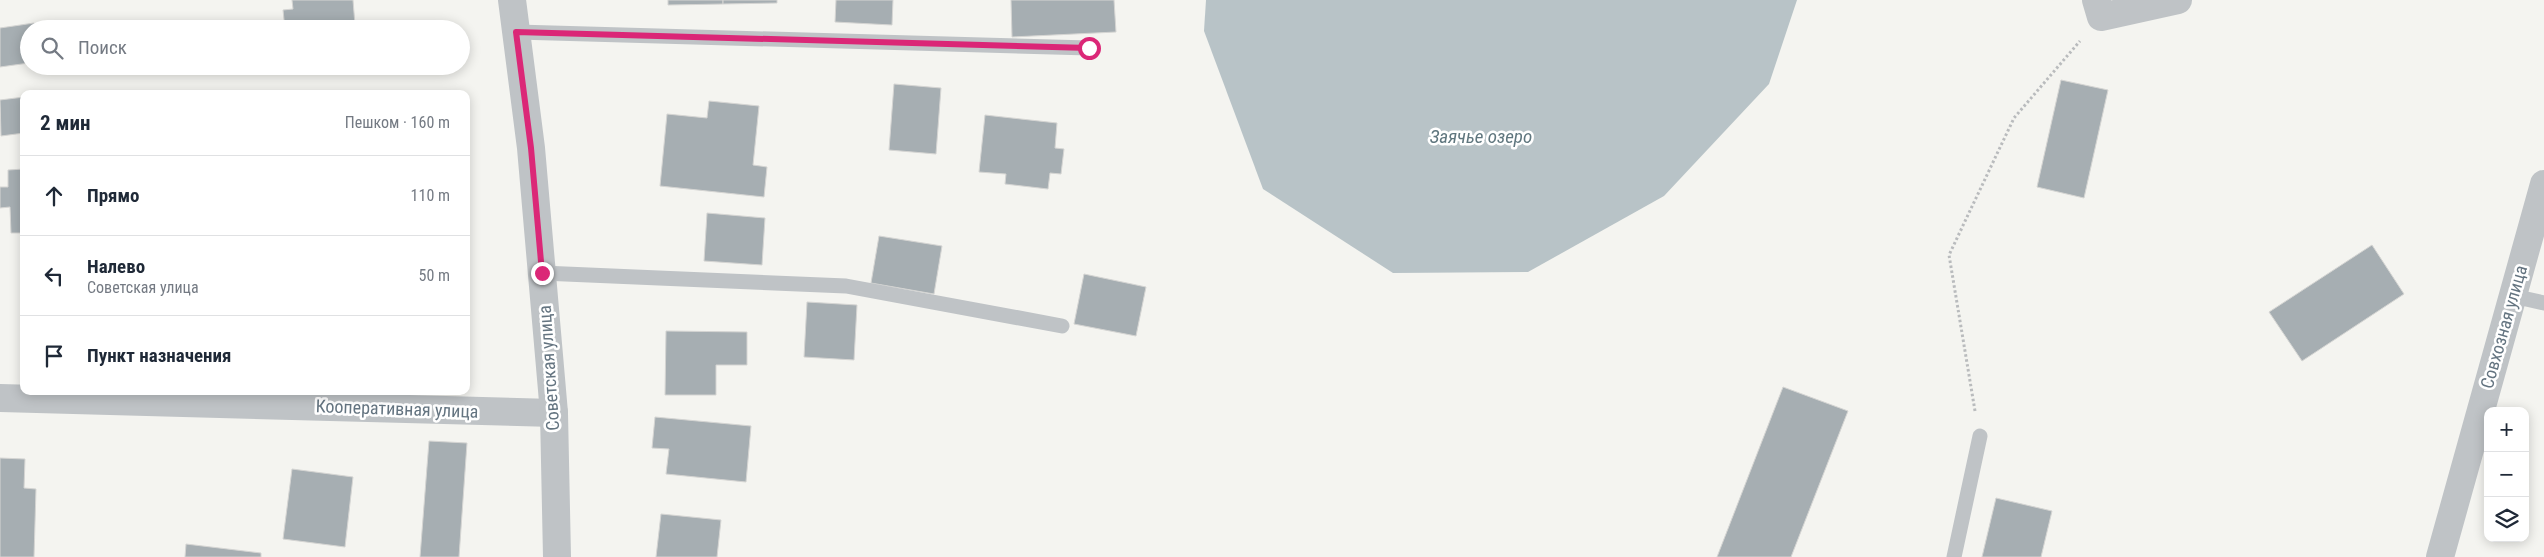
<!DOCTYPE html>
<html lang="ru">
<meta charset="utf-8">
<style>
body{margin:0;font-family:"Roboto Condensed",sans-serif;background:#f2f2f3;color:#1f2937}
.controls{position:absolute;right:15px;bottom:15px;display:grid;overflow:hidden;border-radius:10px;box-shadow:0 2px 12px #0003}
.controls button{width:45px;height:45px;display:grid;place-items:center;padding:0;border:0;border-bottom:1px solid #e0e1e3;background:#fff;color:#1f2937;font:25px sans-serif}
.stop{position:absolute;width:15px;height:15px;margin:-11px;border:4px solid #db2777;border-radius:50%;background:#fff}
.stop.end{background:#db2777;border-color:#fff;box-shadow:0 1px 5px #0008}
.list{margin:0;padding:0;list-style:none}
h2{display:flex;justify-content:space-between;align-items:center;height:65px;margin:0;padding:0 20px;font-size:21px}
h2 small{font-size:16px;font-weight:400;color:#747a83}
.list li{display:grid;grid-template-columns:32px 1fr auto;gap:15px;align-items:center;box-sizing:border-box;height:80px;padding:0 20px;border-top:1px solid #e0e1e3}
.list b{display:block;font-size:19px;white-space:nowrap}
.list p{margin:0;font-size:16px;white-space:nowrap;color:#747a83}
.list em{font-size:16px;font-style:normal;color:#747a83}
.icon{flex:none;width:28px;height:28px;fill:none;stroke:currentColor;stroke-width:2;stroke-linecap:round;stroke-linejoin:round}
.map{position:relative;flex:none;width:2544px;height:557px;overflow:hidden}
.search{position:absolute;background:#fff;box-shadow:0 2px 12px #0003;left:20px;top:20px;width:450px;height:55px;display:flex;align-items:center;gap:12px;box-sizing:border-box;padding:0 18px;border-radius:28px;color:#747a83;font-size:19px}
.panel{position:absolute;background:#fff;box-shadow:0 2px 12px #0003;left:20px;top:90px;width:450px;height:305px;border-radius:10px}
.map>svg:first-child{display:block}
.water{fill:#b8c3c7}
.building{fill:#a6aeb2;stroke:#d5d5d3}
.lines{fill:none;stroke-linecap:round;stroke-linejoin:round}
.path{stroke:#b9bbbd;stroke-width:3;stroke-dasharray:2.5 2.5;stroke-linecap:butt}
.service{stroke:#bfc3c6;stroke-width:15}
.minor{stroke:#bfc3c6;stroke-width:28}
.tertiary{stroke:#bfc3c6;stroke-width:28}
.route{stroke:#db2777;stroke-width:6}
.labels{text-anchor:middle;stroke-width:5;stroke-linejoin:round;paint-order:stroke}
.street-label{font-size:18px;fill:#647480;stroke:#fff}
.water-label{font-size:19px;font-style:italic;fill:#5f767e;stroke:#fff}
</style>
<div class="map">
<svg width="2544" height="557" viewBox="0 0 2544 557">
<rect width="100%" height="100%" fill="#f4f4f0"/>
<polygon class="water" points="1206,0 1797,0 1769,84 1664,196 1528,272 1393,273 1263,189 1204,31"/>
<g class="building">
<polygon points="292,0 353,0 355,25 285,29 283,10 293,9"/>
<polygon points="668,0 723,0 723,4 668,5"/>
<polygon points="723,0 777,0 777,3 723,4"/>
<polygon points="836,0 893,0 892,25 835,22"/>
<polygon points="1011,0 1114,0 1116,32 1012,37"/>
<polygon points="34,23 35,29 29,29 29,63 0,67 0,28"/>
<polygon points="2061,80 2108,90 2084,198 2037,187"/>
<polygon points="894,84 941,88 936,154 889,150"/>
<polygon points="24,97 24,133 1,136 0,100"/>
<polygon points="709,101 759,106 753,165 767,167 764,197 660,186 667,114 707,118"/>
<polygon points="985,115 1057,123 1055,148 1064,149 1061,174 1050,173 1048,189 1005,184 1006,174 979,172"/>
<polygon points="24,169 24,233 11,233 10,207 0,208 0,187 8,187 8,170"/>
<polygon points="707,213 765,218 762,265 704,261"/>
<polygon points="879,236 942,246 934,294 871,283"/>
<polygon points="2372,245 2404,294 2302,361 2269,312"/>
<polygon points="1084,274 1146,287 1136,336 1074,324"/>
<polygon points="807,302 857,305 854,360 804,357"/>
<polygon points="666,331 747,332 747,365 716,365 716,395 665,395"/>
<polygon points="1783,387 1848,411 1791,557 1717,557"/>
<polygon points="655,417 751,426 746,482 666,474 669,449 652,448"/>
<polygon points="429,441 467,443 459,557 420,557"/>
<polygon points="0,458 25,459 24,488 36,489 34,557 0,557"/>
<polygon points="292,469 353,477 345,547 283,539"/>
<polygon points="1996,498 2052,511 2041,557 1982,557"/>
<polygon points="661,514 721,520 717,557 656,557"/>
<polygon points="186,544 261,553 261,557 185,557"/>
</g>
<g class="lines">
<polyline class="path" points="1975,411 1949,255 2014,118 2080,41"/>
<g class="service">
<polyline points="517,32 1089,48"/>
<polyline points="542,273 846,286 1062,326"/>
<polyline points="2513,296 2544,303"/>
<polyline points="1954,557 1980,436"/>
</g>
<g class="minor">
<polyline points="2096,0 2101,17 2178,0"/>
<polyline points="0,398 554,413"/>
<polyline points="2440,557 2544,184"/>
</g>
<polyline class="tertiary" points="512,0 531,148 554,413 557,557"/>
</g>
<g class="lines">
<polyline class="route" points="542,273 531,148 516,32 1089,48"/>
</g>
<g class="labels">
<g class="street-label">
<text transform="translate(2504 327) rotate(-74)" y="6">Совхозная улица</text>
<text transform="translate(549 368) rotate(-94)" y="6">Советская улица</text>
<text transform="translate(397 409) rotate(2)" y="6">Кооперативная улица</text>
</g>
<g class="water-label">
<text x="1481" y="143">Заячье озеро</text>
</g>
</g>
</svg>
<div class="controls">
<button>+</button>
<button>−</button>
<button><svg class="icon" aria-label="layers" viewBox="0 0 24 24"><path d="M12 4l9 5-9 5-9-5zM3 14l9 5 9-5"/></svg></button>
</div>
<div class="stop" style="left:1089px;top:48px"></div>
<div class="stop end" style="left:542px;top:273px"></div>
<div class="search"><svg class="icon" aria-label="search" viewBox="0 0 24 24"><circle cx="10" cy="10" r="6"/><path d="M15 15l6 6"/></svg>Поиск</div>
<section class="panel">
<h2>2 мин<small>Пешком · 160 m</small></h2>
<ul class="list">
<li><svg class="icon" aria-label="ahead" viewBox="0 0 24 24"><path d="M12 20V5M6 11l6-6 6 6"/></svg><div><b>Прямо</b></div><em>110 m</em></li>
<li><svg class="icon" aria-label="left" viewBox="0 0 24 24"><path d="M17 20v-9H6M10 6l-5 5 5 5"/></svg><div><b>Налево</b><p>Советская улица</p></div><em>50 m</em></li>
<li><svg class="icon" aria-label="arrive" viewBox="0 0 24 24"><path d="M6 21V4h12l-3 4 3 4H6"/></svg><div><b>Пункт назначения</b></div></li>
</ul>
</section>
</div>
